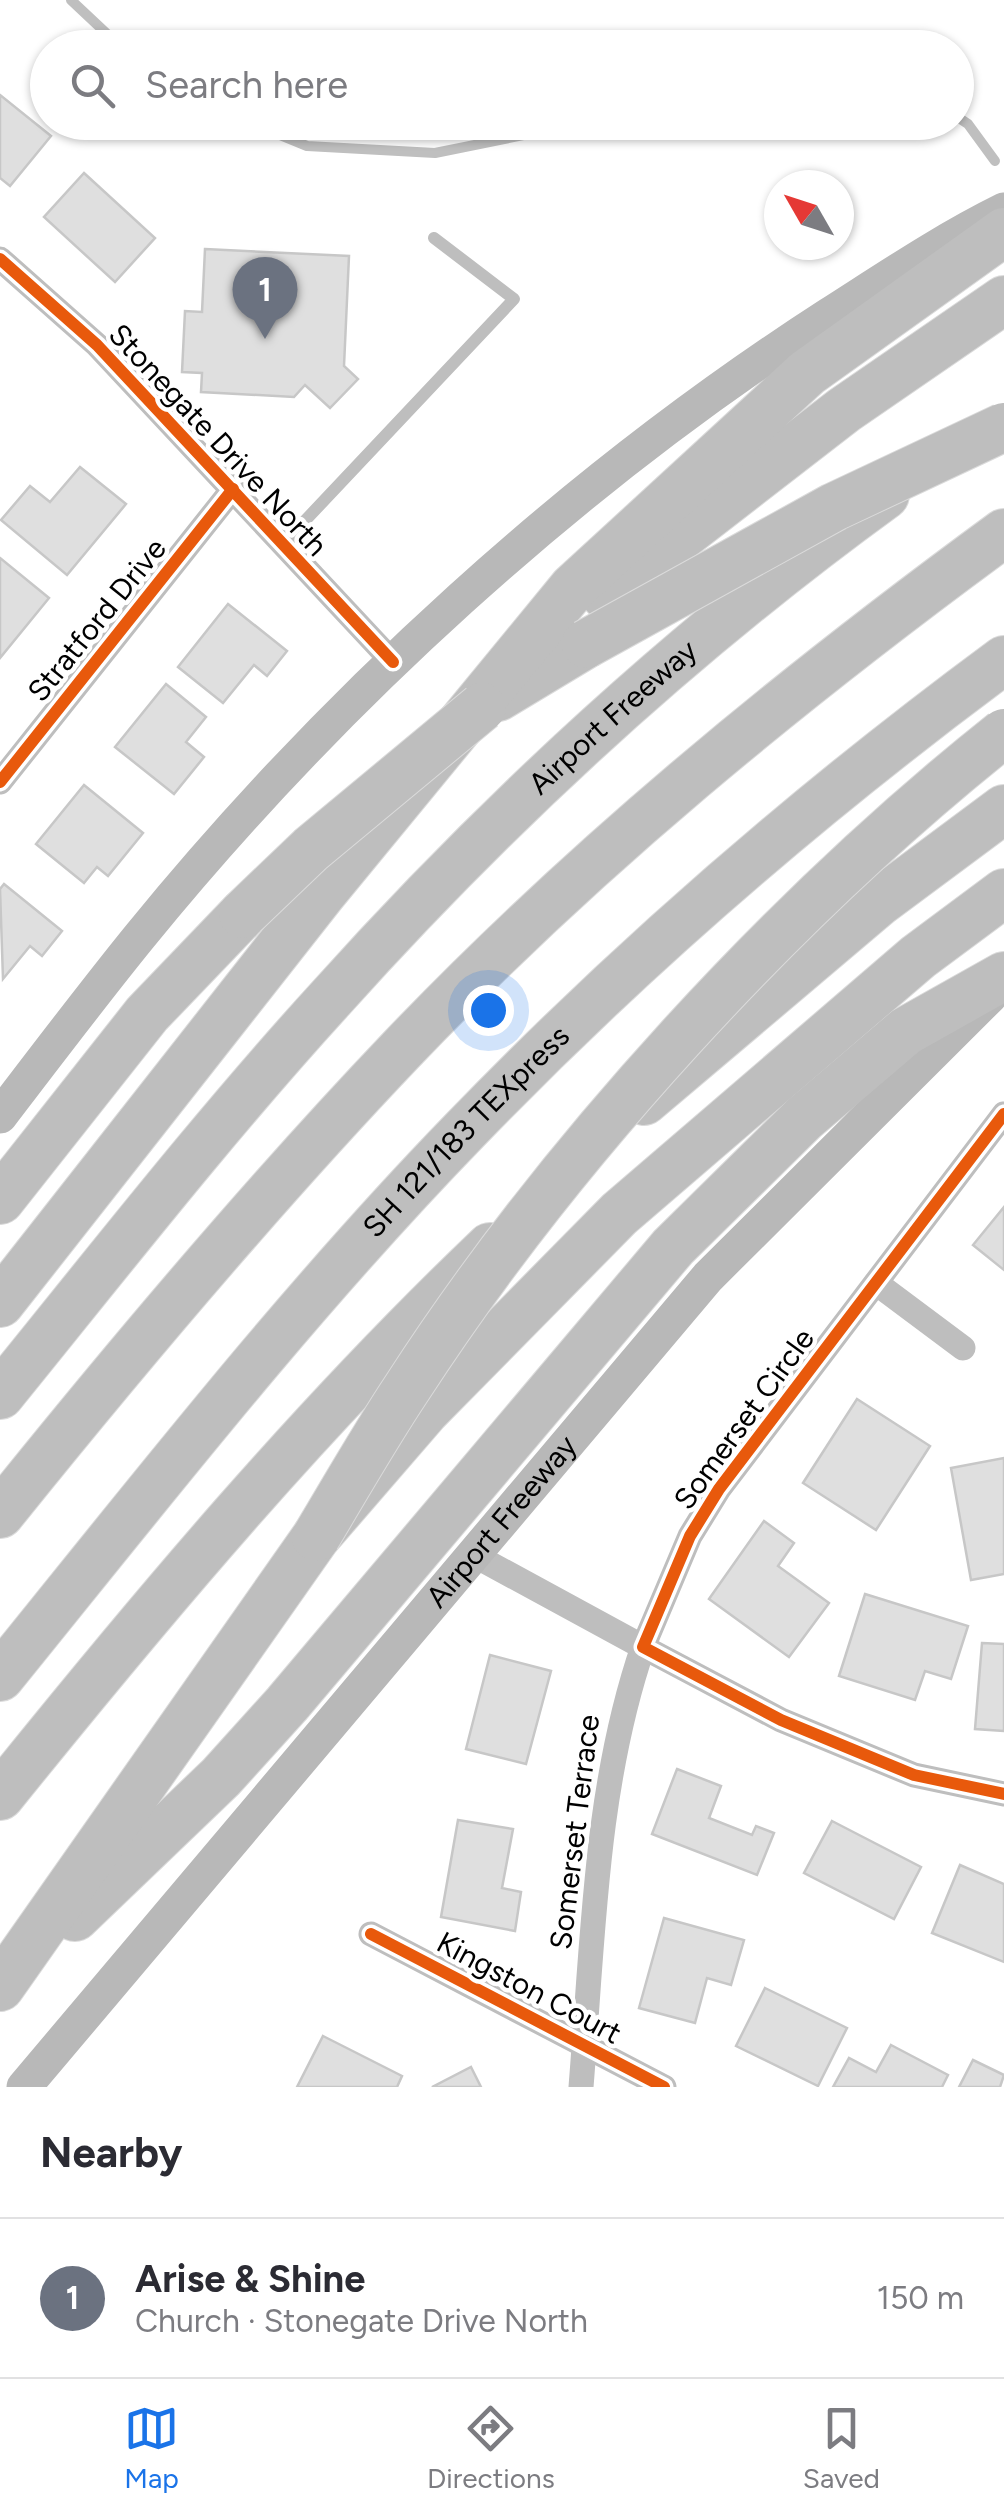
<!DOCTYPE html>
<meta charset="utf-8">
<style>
body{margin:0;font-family:Figtree,sans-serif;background:#f7f7f7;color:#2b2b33}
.compass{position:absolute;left:764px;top:170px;width:90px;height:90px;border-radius:50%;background:#fff;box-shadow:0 2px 8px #0004;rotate:309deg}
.you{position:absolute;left:488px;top:1010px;width:35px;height:35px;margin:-25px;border:8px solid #fff;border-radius:50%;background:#1a73e8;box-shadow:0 0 0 15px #1a73e833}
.badge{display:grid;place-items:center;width:65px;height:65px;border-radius:50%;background:#1a73e8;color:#fff;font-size:32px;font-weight:700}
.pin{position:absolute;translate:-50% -82px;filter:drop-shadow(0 2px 5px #0008)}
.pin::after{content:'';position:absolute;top:52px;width:35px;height:30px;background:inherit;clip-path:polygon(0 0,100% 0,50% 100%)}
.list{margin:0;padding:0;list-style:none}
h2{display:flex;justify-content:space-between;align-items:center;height:130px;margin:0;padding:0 40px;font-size:42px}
h2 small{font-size:32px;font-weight:400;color:#7c7c81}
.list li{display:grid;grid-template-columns:65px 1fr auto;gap:30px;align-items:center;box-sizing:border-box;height:160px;padding:0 40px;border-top:2px solid #e1e1e2}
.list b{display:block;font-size:38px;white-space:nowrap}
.list p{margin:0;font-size:32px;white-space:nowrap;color:#7c7c81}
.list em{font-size:32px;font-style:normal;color:#7c7c81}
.icon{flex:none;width:55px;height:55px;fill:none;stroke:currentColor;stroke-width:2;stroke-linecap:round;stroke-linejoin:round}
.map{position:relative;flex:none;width:1004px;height:2087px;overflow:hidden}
.search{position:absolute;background:#fff;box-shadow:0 2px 8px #0004;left:30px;right:30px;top:30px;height:110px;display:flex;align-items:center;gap:25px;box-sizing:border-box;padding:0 35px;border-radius:55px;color:#7c7c81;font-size:38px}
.sheet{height:290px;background:#fff}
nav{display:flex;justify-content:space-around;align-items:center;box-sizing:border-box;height:140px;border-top:2px solid #e1e1e2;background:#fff;font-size:28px;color:#7c7c81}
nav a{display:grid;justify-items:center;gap:5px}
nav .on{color:#1a73e8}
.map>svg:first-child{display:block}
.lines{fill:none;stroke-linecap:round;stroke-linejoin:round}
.stream{stroke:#bfbfbf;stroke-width:10}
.building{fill:#dfdfdf;stroke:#c7c7c7;stroke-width:2.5}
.highway-casing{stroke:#dbdbdb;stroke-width:50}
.lane{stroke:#bebebe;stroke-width:12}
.street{stroke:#bebebe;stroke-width:25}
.secondary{stroke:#b8b8b8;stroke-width:35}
.highway{stroke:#bebebe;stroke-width:48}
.highway-bridge-casing{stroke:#dbdbdb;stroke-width:50;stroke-linecap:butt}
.highway-bridge{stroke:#bebebe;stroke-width:48}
.cycleway-casing{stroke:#fff;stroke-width:19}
.cycleway{stroke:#e8590c;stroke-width:12}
.labels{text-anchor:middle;stroke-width:9;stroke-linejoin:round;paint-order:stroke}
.street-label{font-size:30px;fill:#000;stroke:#fff}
</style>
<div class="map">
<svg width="1004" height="2087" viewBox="0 0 1004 2087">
<rect width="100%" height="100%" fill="#fff"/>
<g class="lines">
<g class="stream">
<polyline points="71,0 122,48"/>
<polyline points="956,116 968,124 995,161"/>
<polyline points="248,122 307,146 435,153 588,122"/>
</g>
</g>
<g class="building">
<polygon points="0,95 51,136 10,186 0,178"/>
<polygon points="84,173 155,238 115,282 44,217"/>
<polygon points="205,249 349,256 344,366 358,379 330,408 305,385 294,397 201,392 202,373 182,372 185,311 202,312"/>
<polygon points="80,467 126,504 67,575 1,520 30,486 50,502"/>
<polygon points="0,558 49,598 0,658"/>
<polygon points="228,604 287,651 267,676 254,665 223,703 178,667"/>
<polygon points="166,684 206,717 186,742 204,757 174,794 115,747"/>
<polygon points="84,785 143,833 108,876 97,867 84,883 36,844"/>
<polygon points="4,884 62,931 42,956 30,946 3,979 0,889"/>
<polygon points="1004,1207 1004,1270 973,1245"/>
<polygon points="857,1399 930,1446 876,1530 803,1483"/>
<polygon points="1004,1458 1004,1574 971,1580 951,1468"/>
<polygon points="764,1521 794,1543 778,1566 829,1603 789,1657 709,1599"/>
<polygon points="865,1594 968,1626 951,1679 925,1671 915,1700 839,1676"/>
<polygon points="982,1643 1004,1644 1004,1731 975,1729"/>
<polygon points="490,1655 551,1671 526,1764 466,1749"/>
<polygon points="677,1769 721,1786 709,1818 752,1835 756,1826 774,1833 757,1875 652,1834"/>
<polygon points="458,1820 513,1829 502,1888 521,1892 515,1931 441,1917"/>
<polygon points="832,1821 921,1867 894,1919 804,1873"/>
<polygon points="960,1865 1004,1884 1004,1962 932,1933"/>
<polygon points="664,1918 744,1940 731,1985 707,1978 695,2023 639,2008"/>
<polygon points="765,1988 847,2028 818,2086 736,2046"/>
<polygon points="323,2036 402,2076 397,2087 297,2087"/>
<polygon points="891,2045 948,2075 942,2087 833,2087 849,2058 876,2072"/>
<polygon points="973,2060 1004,2075 1000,2087 959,2087"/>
<polygon points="471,2067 481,2087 432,2087"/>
</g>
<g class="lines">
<defs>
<g id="highway">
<polyline points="605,595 844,410 1004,300"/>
<polyline points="498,697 586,644"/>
<polyline points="644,1101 879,902 1004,809"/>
<polyline points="0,1200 147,1014 243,914"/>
<polyline points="0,1303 323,892 573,588 807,373 1004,232"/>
<path id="s2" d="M 0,1395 C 108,1262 214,1126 330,999 C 496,814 684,641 885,495"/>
<path d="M 0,1514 C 128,1355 260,1198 401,1050 C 584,858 791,689 1004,533"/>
<path id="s3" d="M 0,1677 C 150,1492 298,1302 464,1131 C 629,960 813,801 1004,660"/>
<path d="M 0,1796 C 154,1605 312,1417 490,1247"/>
<polyline points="75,1917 221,1777 287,1704 673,1247 804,1118 906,1031 1004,976"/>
<polyline points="0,1987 316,1537 425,1411 619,1214 918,957 1004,893"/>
</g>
</defs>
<use href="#highway" class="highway-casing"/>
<polyline class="lane" points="283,544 514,299 434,238"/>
<g class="street">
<polyline points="0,259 97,345 393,662"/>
<polyline points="0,782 233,489"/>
<polyline points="1004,1114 719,1489 690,1536 643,1647 781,1720 914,1775 1004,1794"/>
<polyline points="876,1283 963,1348"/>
<path d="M 472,1554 L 643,1647 C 595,1787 593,1940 581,2087"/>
<polyline points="371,1934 664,2087"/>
</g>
<g class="secondary">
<path d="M 0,1116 C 46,1056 92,995 140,936 C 332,700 573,480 829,315 C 887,278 943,240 1004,210"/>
<path id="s1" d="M 24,2087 L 708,1277 L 990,996"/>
</g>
<use href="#highway" class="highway"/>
<defs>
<g id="highway-bridge">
<polyline points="586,644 834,507 1004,427"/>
<polyline points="243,914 311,849 482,707"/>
<path d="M 316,1537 C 346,1487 375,1436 407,1388 C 559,1153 785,907 1004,733"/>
</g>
</defs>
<use href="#highway-bridge" class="highway-bridge-casing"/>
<use href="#highway-bridge" class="highway-bridge"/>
<defs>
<g id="cycleway">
<polyline points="0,259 97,345 393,662"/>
<polyline points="0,782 233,489"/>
<polyline points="1004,1114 719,1489 690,1536 643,1647 781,1720 914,1775 1004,1794"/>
<polyline points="371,1934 664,2087"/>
</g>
</defs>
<use href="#cycleway" class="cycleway-casing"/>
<use href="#cycleway" class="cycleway"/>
</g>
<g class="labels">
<g class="street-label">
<text transform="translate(218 440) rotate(47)" y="10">Stonegate Drive North</text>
<text transform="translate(97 620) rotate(-51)" y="10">Stratford Drive</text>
<text dy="10" stroke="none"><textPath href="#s2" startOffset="915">Airport Freeway</textPath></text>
<text dy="10" stroke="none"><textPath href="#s3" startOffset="718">SH 121/183 TEXpress</textPath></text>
<text transform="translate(744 1419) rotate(-54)" y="10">Somerset Circle</text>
<text dy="10" stroke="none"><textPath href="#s1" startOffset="740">Airport Freeway</textPath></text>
<text transform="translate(575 1832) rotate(-83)" y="10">Somerset Terrace</text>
<text transform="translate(529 1988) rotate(28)" y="10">Kingston Court</text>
</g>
</g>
</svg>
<svg class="compass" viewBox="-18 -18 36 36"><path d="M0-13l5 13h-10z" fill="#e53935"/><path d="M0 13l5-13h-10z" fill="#7c7c81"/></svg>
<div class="you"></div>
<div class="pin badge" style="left:265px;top:339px;background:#6b7280">1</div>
<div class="search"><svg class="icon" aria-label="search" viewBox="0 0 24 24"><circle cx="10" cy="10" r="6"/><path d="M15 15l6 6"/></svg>Search here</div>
</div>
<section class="sheet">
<h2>Nearby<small></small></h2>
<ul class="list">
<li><span class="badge" style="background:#6b7280">1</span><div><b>Arise &amp; Shine</b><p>Church · Stonegate Drive North</p></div><em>150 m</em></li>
</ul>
</section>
<nav>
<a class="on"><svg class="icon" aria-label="map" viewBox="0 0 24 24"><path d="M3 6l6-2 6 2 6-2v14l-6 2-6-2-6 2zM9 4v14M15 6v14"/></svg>Map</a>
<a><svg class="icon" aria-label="directions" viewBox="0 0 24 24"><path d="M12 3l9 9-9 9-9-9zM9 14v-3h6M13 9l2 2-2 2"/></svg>Directions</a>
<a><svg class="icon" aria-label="saved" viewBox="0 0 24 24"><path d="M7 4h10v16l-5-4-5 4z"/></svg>Saved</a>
</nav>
